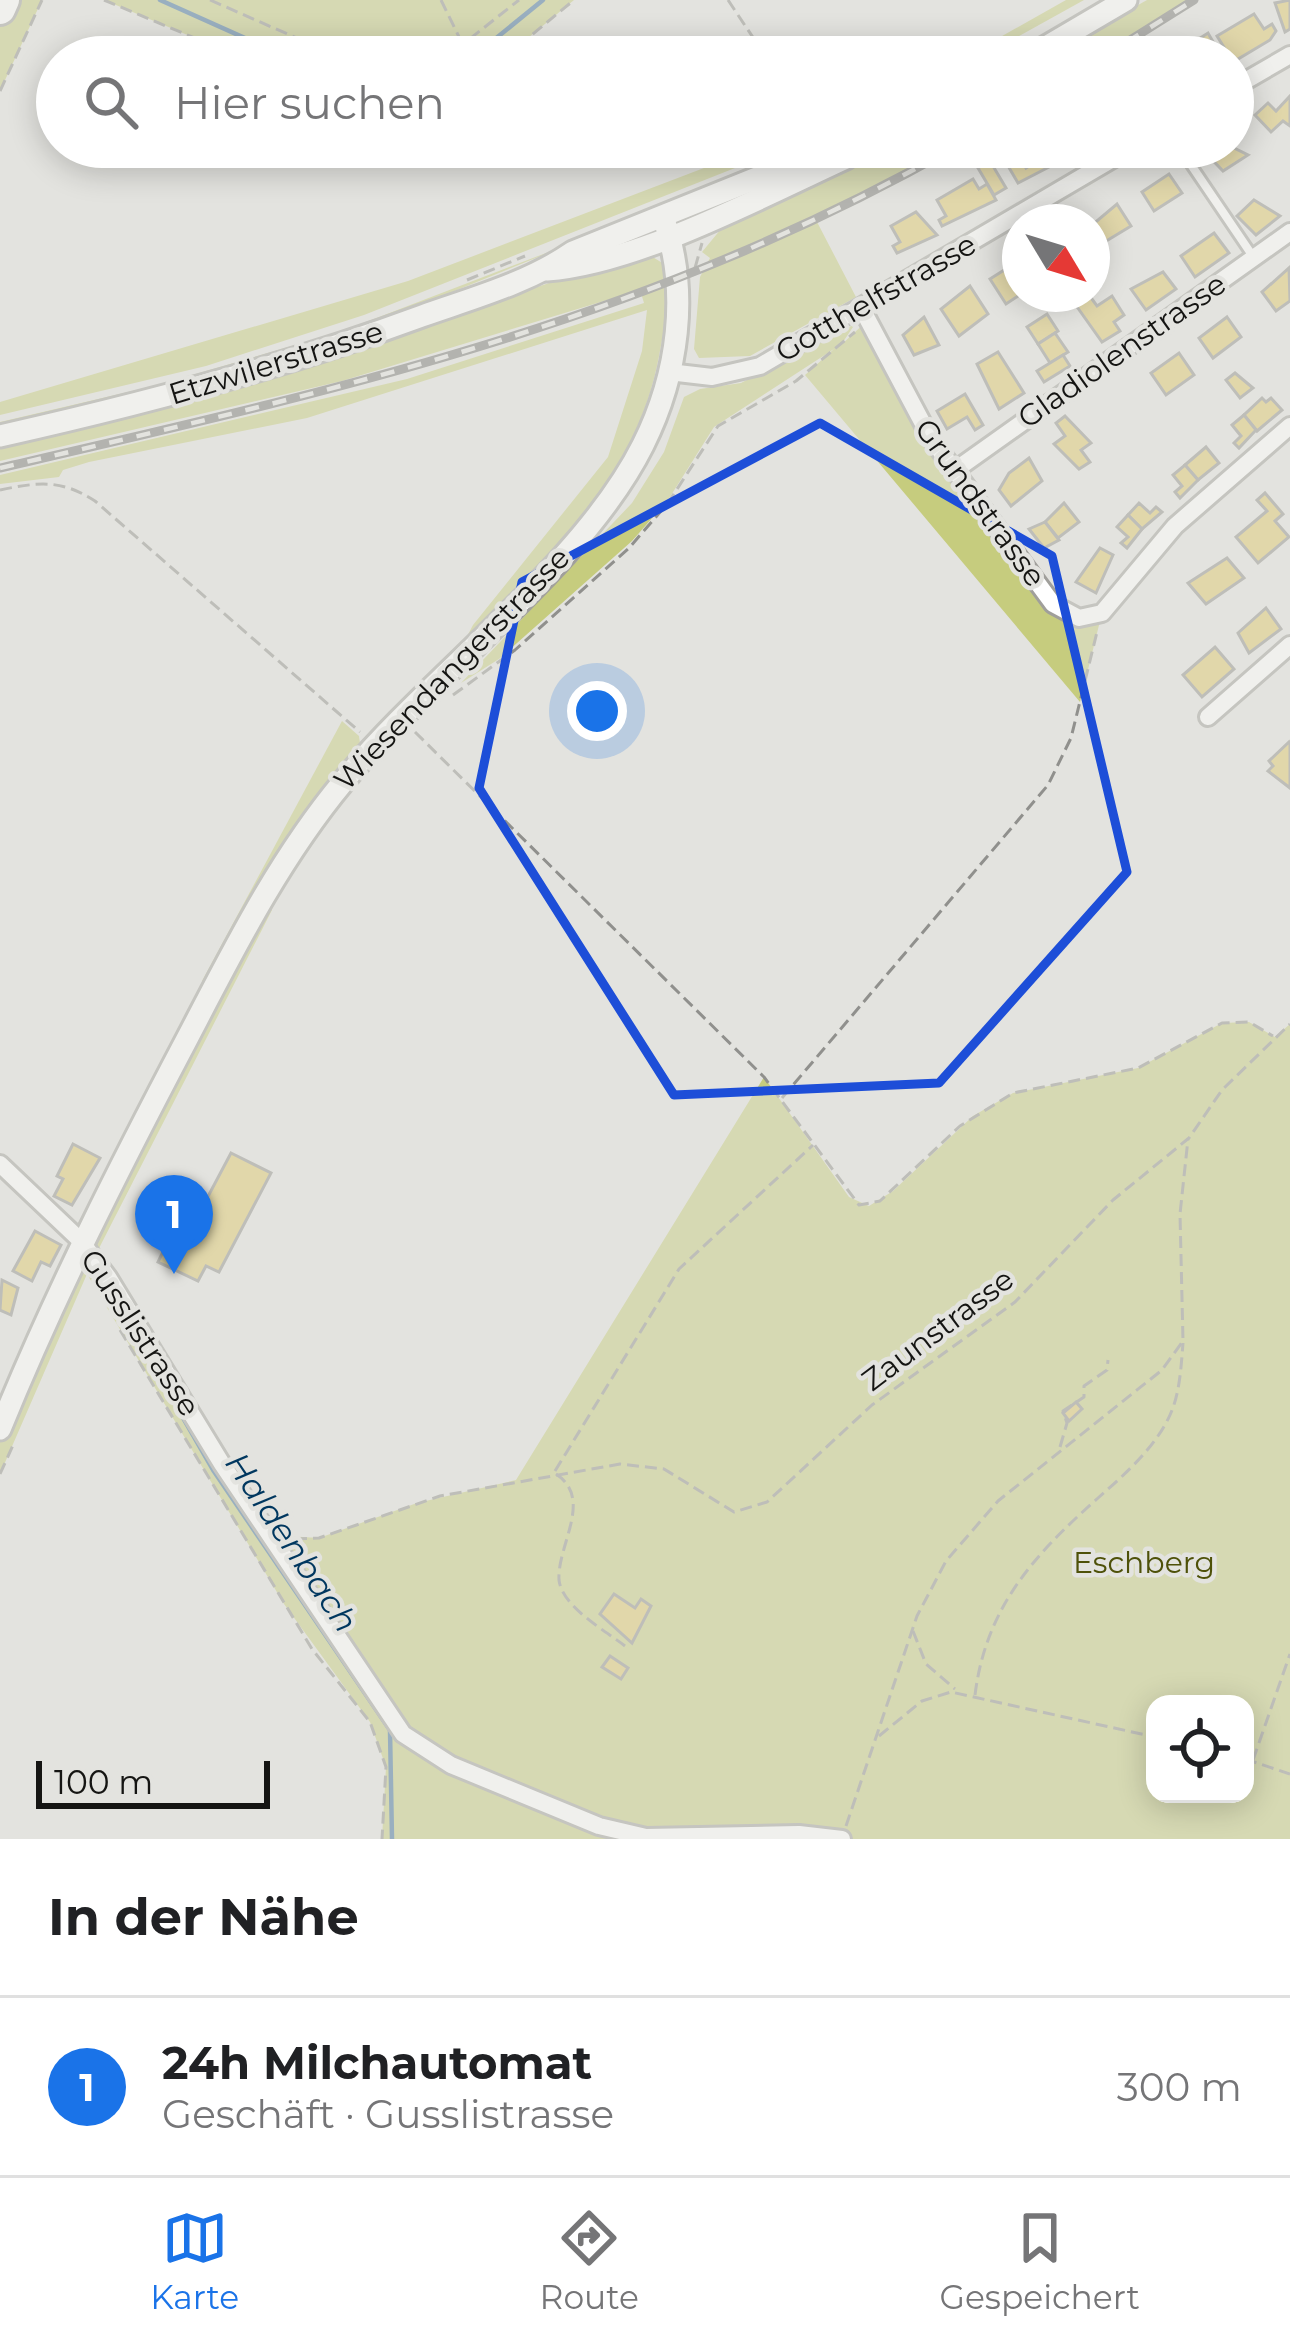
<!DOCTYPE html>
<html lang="de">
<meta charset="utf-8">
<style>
body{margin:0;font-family:Montserrat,sans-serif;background:#f6f6f6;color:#202124}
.controls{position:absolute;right:36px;bottom:36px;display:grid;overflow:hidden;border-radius:24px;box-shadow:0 6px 30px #0003}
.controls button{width:108px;height:108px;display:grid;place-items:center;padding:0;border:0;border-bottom:3px solid #e0e0e0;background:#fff;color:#202124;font:60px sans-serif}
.compass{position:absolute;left:1002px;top:204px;width:108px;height:108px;border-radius:50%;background:#fff;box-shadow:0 6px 30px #0003;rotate:128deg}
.scale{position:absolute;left:36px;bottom:30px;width:234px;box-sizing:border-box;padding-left:12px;border:6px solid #151513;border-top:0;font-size:33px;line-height:42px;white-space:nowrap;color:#151513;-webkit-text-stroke:9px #e3e3df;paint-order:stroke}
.you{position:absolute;left:597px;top:711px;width:42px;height:42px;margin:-30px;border:9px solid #fff;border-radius:50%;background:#1a73e8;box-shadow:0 0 0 18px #1a73e833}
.badge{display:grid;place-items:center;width:78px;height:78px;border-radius:50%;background:#1a73e8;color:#fff;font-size:39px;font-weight:700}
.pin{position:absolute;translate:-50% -99px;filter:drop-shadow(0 3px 6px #0008)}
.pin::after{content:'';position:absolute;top:63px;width:42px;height:36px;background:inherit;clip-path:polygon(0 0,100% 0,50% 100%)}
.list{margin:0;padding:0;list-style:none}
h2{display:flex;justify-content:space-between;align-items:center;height:156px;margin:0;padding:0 48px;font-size:51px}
h2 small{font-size:39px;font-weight:400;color:#757577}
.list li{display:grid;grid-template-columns:78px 1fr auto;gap:36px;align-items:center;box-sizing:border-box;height:180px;padding:0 48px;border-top:3px solid #e0e0e0}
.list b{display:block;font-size:45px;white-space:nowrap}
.list p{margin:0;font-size:39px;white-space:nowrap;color:#757577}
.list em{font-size:39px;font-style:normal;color:#757577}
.icon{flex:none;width:66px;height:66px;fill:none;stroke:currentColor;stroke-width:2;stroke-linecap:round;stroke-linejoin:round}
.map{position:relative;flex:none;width:1290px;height:1839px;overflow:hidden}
.search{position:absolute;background:#fff;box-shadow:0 6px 30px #0003;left:36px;right:36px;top:36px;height:132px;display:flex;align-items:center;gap:30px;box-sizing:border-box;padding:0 42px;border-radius:66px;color:#757577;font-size:45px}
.sheet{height:336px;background:#fff}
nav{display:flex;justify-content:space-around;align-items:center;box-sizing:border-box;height:168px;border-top:3px solid #e0e0e0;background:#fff;font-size:33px;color:#757577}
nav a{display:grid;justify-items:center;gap:6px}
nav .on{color:#1a73e8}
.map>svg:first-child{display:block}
.green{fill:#c6cc7e;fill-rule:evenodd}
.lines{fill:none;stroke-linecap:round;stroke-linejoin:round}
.stream{stroke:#3e709b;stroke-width:4.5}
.building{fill:#dec86a;stroke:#91908d;stroke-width:3}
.lane-casing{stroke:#a09f9b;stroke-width:14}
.street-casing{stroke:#a09f9b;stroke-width:22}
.secondary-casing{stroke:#a09f9b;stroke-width:27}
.highway-casing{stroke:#a09f9b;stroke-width:36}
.path{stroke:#90908d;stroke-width:3;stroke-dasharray:12 6;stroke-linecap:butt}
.lane{stroke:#fff;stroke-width:8}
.street{stroke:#fff;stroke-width:16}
.secondary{stroke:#fff;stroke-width:21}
.highway{stroke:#fff;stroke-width:30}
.rail-casing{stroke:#787876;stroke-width:9}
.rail{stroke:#e3e3df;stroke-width:4.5;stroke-dasharray:14;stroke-linecap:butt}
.marked{fill:none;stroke:#1d4ed8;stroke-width:9;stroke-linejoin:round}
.labels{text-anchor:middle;stroke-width:9;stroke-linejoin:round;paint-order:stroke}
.street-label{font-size:30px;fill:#151513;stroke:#e3e3df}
.park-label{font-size:30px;fill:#4e5109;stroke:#e3e3df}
.water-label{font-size:33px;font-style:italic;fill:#00375f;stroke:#e3e3df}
</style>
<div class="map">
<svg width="1290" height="1839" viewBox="0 0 1290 1839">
<rect width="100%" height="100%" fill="#e3e3df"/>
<g class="green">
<polygon points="0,0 42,0 0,91"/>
<polygon points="104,0 574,0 505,57 240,57"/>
<polygon points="1066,0 1084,0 981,57 965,57"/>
<polygon points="1147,0 1194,0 1103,57 1046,57"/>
<polygon points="759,147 788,147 364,315 206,366 0,415 0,402 408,281"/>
<polygon points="880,147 955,147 816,220 856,297 750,356 699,358 694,349 700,277 710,258 702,252 721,229 724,216"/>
<polygon points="580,240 354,332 212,376 0,427 0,422 158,385 340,332"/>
<path d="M 643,251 L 664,264 C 670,295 665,325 659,356 C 636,481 546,560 461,648 L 473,625 L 608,457 L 642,351 L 647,310 L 307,418 L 89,462 L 63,470 L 59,477 L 0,484 L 0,475 L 407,379 L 644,303 L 640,290 L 342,381 L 0,461 L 0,444 L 370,344 Z"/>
<polygon points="868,320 909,402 1053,604 1102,613 1080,702 805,375 834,349 714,427 668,500 632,541 499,659 461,683 632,503 664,452 684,397 700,389 741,383 855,324 841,345"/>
<polygon points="342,721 359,736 361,751 208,985 202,981"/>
<path d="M 260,903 L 272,910 L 94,1258 L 270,1535 L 319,1538 L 417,1503 L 516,1480 L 764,1077 L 849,1197 L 869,1206 L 893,1191 L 973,1116 L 1013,1093 L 1138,1068 L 1222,1023 L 1249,1022 L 1275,1037 L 1290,1024 L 1290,1839 L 382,1839 L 386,1767 L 370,1722 L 284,1604 L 87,1274 L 0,1474 L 0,1429 ZM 1155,1704 L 1245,1704 L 1245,1794 L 1155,1794 Z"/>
</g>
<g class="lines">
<g class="stream">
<polyline points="160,0 287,57"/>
<polyline points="473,57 543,0"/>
<polyline points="149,1359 213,1470 390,1730 392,1839"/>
</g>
</g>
<g class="building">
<polygon points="1290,0 1290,29 1285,32 1275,3"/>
<polygon points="1254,14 1264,29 1272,24 1276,31 1270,40 1233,62 1233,57 1204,57 1194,42 1208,33 1219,52 1225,49 1217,36"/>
<polygon points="1177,38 1188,57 1174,57 1166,44"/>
<polygon points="1290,96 1290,126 1283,121 1271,132 1255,115 1268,103 1276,111"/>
<polygon points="997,147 1014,147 1026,168 1035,162 1028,147 1077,147 1078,152 1018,183"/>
<polygon points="1200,147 1234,148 1248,155 1223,171"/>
<polygon points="990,161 1006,188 994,195 978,168"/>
<polygon points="1169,174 1182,193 1154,211 1142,192"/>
<polygon points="973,179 979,189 987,184 996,200 942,226 939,220 946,216 937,200"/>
<polygon points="1254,200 1280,216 1256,235 1237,216"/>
<polygon points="1117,204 1131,226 1103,243 1092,225"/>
<polygon points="916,212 937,235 897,253 893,246 900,242 891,226"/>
<polygon points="1214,233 1229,253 1195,277 1181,256"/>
<polygon points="1020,260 1021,294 1006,304 990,279"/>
<polygon points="1289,268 1290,301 1276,311 1262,292"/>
<polygon points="1163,272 1176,289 1146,310 1131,289"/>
<polygon points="970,286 988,314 959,336 941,309"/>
<polygon points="1089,295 1097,306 1112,296 1124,315 1114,322 1120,331 1102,342 1075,304"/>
<polygon points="1047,314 1058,331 1038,344 1027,327"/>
<polygon points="924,317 939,345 914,355 903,335"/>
<polygon points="1227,317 1241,337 1213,358 1199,338"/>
<polygon points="1055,333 1068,352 1050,363 1038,344"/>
<polygon points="998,352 1024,393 999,409 977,364"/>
<polygon points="1179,353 1194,375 1166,395 1151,373"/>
<polygon points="1063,355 1070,366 1044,382 1037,371"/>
<polygon points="1235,373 1253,388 1240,398 1226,380"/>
<polygon points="965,394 983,425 975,430 967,417 947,429 937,411"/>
<polygon points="1262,398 1266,402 1271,398 1282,410 1257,431 1244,415"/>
<polygon points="1244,415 1256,430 1239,448 1234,443 1241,436 1232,425"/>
<polygon points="1065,416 1091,443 1081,450 1090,462 1079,469 1054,444 1065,436 1056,423"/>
<polygon points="1206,447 1219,463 1198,480 1185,465"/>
<polygon points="1029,458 1042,481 1011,506 999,490 1009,473"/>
<polygon points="1185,465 1198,480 1180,498 1175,492 1182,486 1173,475"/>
<polygon points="1265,493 1283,514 1275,521 1289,537 1258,563 1236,537 1267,511 1257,500"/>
<polygon points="1064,503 1079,522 1058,538 1045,522"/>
<polygon points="1139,503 1150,513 1156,507 1162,512 1142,529 1128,515"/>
<polygon points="1128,515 1142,529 1127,548 1121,543 1128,537 1117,527"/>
<polygon points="1045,522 1059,540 1044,548 1029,529"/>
<polygon points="1100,548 1113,555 1096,593 1076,582"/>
<polygon points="1227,558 1244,578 1206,604 1188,583"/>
<polygon points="1266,608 1281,629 1249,653 1238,633"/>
<polygon points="1215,647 1234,669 1202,697 1183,675"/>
<polygon points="1289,742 1290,744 1290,788 1268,771 1273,766 1269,761"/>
<polygon points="73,1144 100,1158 72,1205 54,1196 63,1179 57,1176"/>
<polygon points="231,1153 271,1173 219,1272 206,1266 198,1281 158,1262 181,1214 195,1221"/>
<polygon points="35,1231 61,1245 50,1266 41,1262 32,1281 13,1271"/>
<polygon points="2,1280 18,1288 11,1315 0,1310"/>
<polygon points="1076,1402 1082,1409 1069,1421 1063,1413"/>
<polygon points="614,1594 635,1608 641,1599 651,1606 632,1643 600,1614"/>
<polygon points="610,1656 628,1668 621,1679 602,1667"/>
</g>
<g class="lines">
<defs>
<polyline id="lane" points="1179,147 1252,255"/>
<g id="street">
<polyline points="1233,88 1290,55"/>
<polyline points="861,307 930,437 1053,604 1079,618 1102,613 1175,526 1290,426"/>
<polyline points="669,372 712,377 760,366 1133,147"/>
<polyline points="954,471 1290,232"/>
<polyline points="1208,717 1290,645"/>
<polyline points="0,1164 81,1241 108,1277 222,1464 403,1734 451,1765 599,1826 646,1837 799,1834 842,1839"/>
</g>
<g id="secondary">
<polyline points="1029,57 1126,0"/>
<path d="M 547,270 C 636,264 763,196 846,158 L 859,147"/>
<path d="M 0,436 C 143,404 284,367 422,316 C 473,298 528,283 573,252 L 834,147"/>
<path d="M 0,1429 C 55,1294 120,1166 188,1037 C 234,949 279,859 343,782 C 431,674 582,567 643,445 C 678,375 690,291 663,217"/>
</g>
<polyline id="highway" points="0,9 4,0"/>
</defs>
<use href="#lane" class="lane-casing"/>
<use href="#street" class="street-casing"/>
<use href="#secondary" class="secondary-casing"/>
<use href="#highway" class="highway-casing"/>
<g class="path">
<polyline points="104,0 240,57"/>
<polyline points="210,0 324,50 356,57"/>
<polyline points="441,0 461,41"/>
<polyline points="728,0 766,57"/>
<polyline points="420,57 462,45 519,0"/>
<polyline points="505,57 574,0"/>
<polyline points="990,57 1017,42"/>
<polyline points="0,91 42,0"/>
<polyline points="695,268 702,243"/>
<polyline points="467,280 525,256"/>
<path d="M 0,490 C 39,482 61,479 95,501 L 360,732"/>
<polyline points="453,695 515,650 629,548 668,503 718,426 796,381 855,332"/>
<polyline points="415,732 764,1077 859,1205 880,1201 960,1126 1013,1093 1138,1068 1222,1023 1249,1022 1273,1036"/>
<polyline points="782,1098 1048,785 1071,738 1097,632"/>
<polyline points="120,1330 312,1649 370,1722 386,1767 382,1839"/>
<polyline points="1060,1447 1067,1423 1063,1411 1084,1397 1084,1386 1107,1370 1108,1360"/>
<polyline points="555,1471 679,1269 813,1145"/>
<polyline points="0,1474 14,1443"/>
<path d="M 556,1474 C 594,1499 557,1545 559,1580 C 562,1607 606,1631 625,1646"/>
<polyline points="295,1539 319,1538 440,1496 620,1464 664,1469 734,1512 767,1502 872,1405 1015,1302 1113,1200 1189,1138 1222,1090 1290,1024"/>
<polyline points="913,1631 926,1664 955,1689"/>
<path d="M 975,1695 C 986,1607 1034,1555 1098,1498 C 1124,1475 1155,1448 1170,1415 C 1180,1393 1181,1367 1183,1343"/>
<polyline points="879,1736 922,1701 951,1692 1155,1737"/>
<polyline points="1245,1759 1290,1774"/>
<polyline points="1253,1760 1290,1654"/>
<polyline points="846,1826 917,1616 946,1561 998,1501 1162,1370 1183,1341 1180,1214 1188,1139"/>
</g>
<use href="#lane" class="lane"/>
<use href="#street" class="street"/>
<use href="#secondary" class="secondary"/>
<use href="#highway" class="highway"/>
<defs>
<g id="rail">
<polyline points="1103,57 1194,0"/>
<path d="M 0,468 C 342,389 645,322 955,147"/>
</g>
</defs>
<use href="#rail" class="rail-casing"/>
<use href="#rail" class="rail"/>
</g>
<path d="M0 0H1290V1839H0ZM 820,423 L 1052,556 L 1127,872 L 939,1083 L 674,1095 L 479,788 L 522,582 Z" fill="#e3e3df" fill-opacity=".55" fill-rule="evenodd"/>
<path class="marked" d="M 820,423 L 1052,556 L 1127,872 L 939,1083 L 674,1095 L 479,788 L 522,582 Z"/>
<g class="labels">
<g class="street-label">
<text transform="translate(876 298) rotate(-30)" y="10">Gotthelfstrasse</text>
<text transform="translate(1122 351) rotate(-35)" y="10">Gladiolenstrasse</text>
<text transform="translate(276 363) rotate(-17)" y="10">Etzwilerstrasse</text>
<text transform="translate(980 503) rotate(54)" y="10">Grundstrasse</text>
<text transform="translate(452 669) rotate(-46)" y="10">Wiesendangerstrasse</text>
<text transform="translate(938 1330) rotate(-37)" y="10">Zaunstrasse</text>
<text transform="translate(140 1333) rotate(57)" y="10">Gusslistrasse</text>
</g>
<g class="park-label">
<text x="1144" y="1573">Eschberg</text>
</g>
<g class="water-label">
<text transform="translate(292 1542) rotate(56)" y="12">Haldenbach</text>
</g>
</g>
</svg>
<div class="controls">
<button><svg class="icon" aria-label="locate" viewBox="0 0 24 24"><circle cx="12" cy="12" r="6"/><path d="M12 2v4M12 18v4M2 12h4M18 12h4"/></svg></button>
</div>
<svg class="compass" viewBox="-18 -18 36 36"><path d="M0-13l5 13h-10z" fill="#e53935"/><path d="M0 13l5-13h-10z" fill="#757577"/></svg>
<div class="scale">100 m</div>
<div class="you"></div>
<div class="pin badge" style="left:174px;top:1274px">1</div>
<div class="search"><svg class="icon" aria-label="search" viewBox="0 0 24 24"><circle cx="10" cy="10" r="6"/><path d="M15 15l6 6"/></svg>Hier suchen</div>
</div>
<section class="sheet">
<h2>In der Nähe<small></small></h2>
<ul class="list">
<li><span class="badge">1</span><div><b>24h Milchautomat</b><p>Geschäft · Gusslistrasse</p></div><em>300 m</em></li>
</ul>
</section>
<nav>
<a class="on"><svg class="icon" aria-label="map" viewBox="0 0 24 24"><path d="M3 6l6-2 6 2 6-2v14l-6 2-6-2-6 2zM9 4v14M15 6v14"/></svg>Karte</a>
<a><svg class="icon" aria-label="directions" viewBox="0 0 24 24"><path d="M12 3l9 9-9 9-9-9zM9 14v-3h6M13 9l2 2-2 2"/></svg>Route</a>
<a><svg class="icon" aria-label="saved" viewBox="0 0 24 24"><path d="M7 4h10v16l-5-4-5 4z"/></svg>Gespeichert</a>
</nav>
